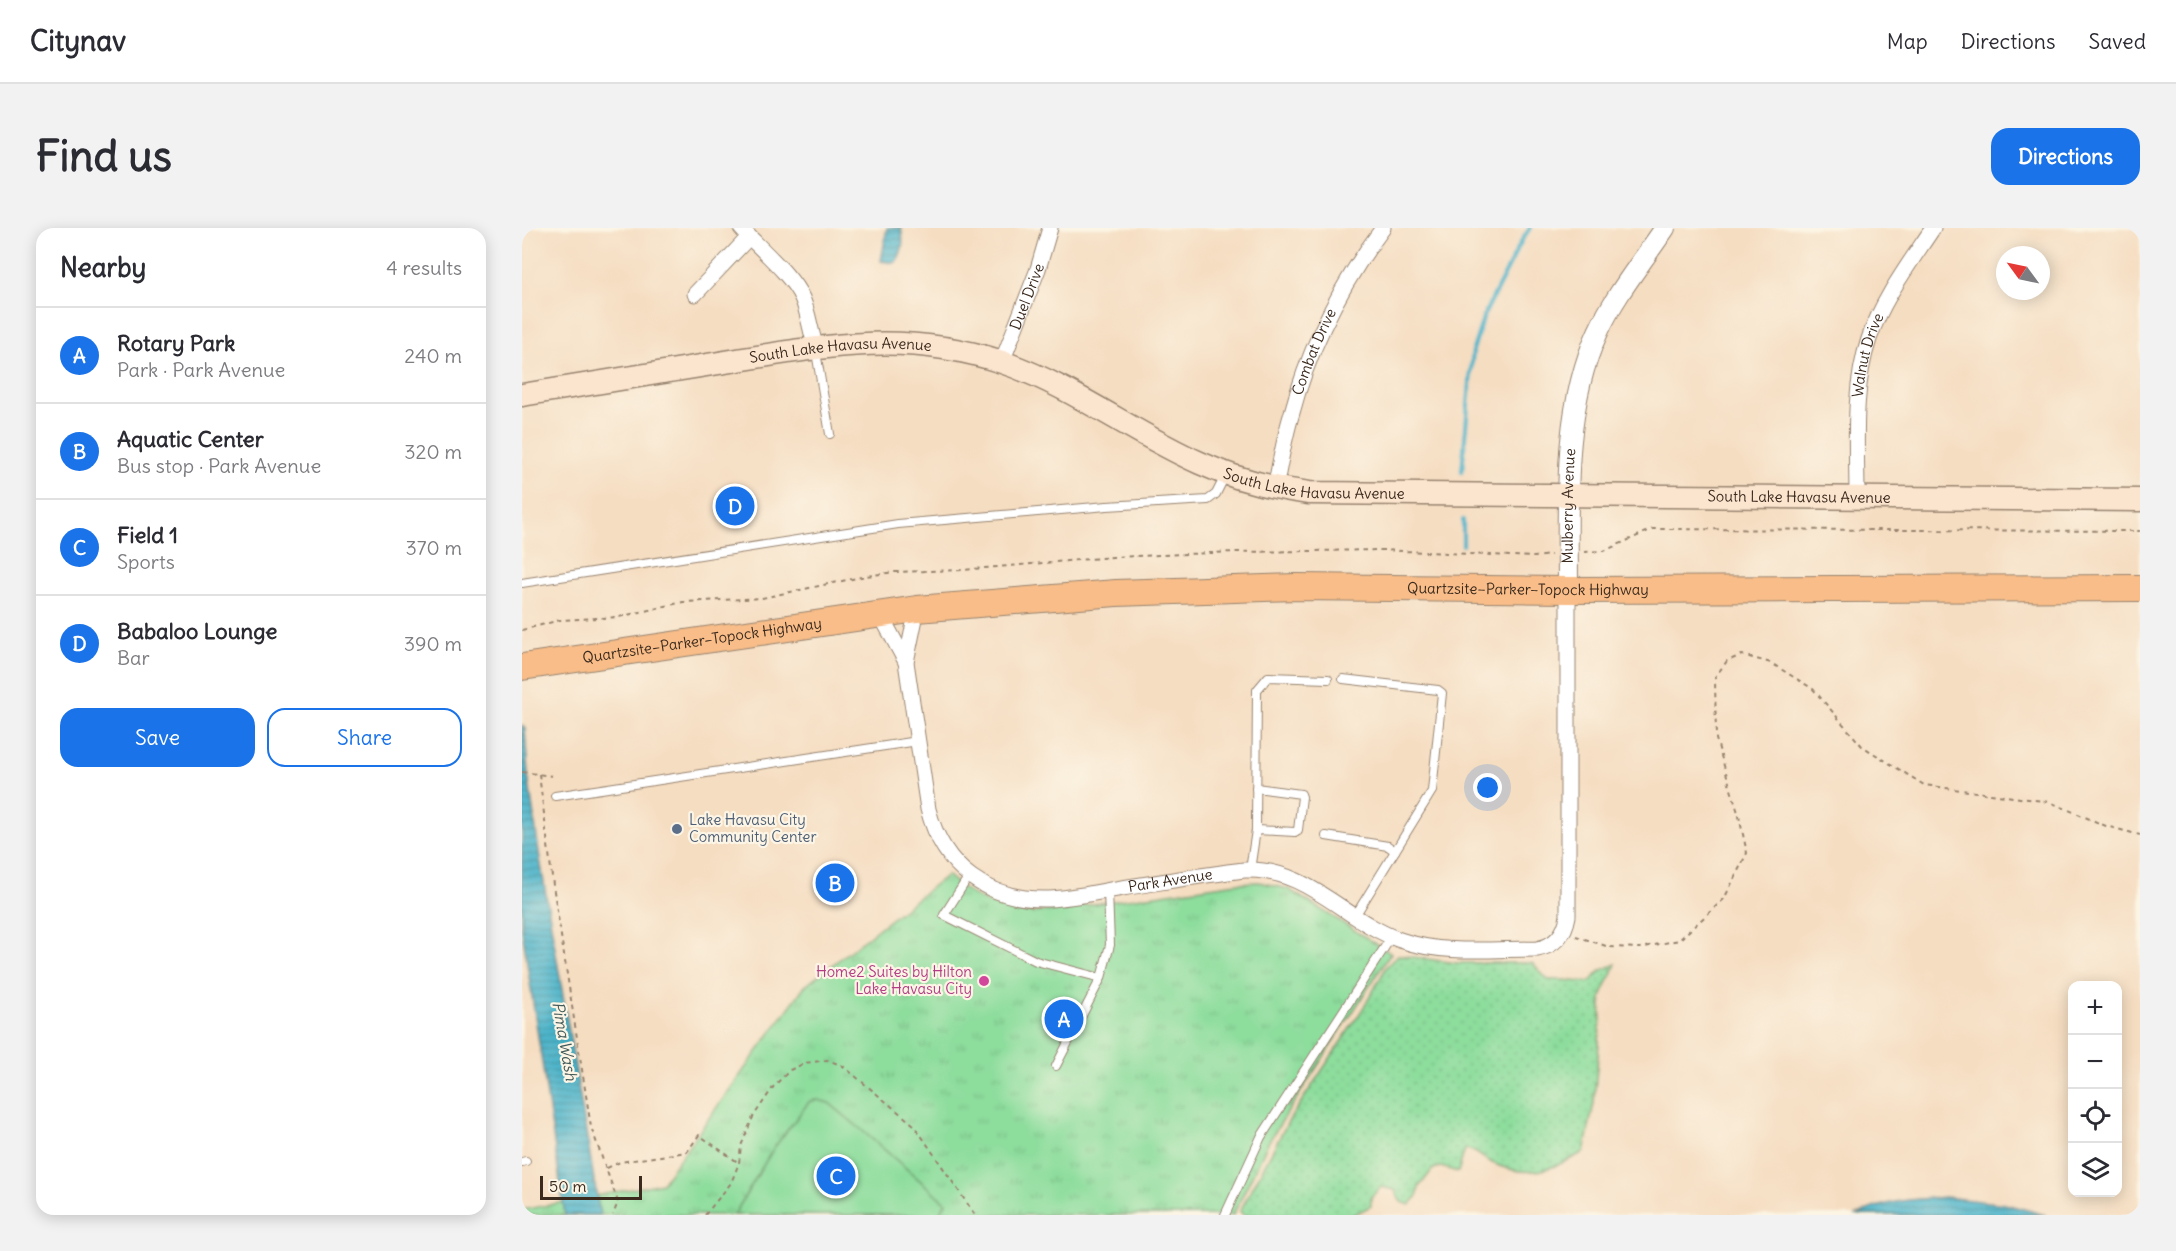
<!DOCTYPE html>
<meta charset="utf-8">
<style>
body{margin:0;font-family:Delius,sans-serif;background:#f2f2f3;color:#2b2b33}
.controls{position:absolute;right:18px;bottom:18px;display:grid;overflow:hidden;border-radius:12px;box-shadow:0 3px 15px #0003}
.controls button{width:54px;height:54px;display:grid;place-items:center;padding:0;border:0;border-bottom:2px solid #e1e1e2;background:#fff;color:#2b2b33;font:30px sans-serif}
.compass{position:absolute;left:1474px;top:18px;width:54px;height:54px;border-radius:50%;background:#fff;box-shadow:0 3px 15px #0003;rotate:303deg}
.scale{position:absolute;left:18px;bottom:15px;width:102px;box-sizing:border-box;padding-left:6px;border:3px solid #3b2a1e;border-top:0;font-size:16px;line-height:21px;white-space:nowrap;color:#3b2a1e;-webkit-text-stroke:4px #fcf5e5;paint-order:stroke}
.you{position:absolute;left:966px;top:560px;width:21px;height:21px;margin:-15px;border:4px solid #fff;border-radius:50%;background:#1a73e8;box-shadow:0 0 0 9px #1a73e833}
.badge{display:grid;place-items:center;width:39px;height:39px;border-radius:50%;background:#1a73e8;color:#fff;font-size:20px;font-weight:700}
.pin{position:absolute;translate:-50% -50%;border:3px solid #fff;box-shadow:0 2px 6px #0006}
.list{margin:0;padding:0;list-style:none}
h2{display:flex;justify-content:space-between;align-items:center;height:78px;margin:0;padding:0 24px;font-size:26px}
h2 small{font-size:20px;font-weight:400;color:#7c7c81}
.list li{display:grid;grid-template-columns:39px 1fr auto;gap:18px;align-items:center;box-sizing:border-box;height:96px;padding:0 24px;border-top:2px solid #e1e1e2}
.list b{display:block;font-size:22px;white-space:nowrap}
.list p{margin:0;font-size:20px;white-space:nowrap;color:#7c7c81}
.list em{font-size:20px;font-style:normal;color:#7c7c81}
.actions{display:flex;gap:12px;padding:18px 24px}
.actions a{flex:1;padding:14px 0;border:2px solid #1a73e8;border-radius:18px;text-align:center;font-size:21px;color:#1a73e8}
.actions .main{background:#1a73e8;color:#fff}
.icon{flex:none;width:33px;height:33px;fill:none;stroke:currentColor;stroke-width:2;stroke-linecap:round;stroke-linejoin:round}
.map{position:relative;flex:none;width:1618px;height:987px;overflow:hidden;border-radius:18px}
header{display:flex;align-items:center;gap:36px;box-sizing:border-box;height:84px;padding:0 30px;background:#fff;border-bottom:2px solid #e1e1e2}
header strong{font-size:28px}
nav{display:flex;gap:33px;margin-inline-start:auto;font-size:21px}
.intro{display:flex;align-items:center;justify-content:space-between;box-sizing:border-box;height:144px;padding:0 36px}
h1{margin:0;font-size:42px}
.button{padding:15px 27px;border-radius:18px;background:#1a73e8;color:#fff;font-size:21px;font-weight:700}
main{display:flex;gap:36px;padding:0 36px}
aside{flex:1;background:#fff;border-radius:18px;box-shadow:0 3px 15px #0003}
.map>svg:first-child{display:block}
.grass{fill:url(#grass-dots);stroke:#64845e;stroke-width:1.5}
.park{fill:url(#park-tufts);stroke:#64845e;stroke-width:1.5}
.pitch{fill:#8ddd9d;stroke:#64845e;stroke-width:1.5}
.water{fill:url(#water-rules);stroke:#446f74;stroke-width:1.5}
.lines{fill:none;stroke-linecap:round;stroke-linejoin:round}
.stream{stroke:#4cb4ca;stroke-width:4}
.service-casing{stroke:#988470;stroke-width:10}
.minor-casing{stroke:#988470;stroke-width:17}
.tertiary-casing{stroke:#988470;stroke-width:22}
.secondary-casing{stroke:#988470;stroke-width:25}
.trunk-casing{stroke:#988470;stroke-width:28}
.path{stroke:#988470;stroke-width:2;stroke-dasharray:4.5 4.5;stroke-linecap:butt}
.service{stroke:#fff;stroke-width:8}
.minor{stroke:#fff;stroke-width:15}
.tertiary{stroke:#fff;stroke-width:20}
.secondary{stroke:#fce5cf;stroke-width:22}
.trunk{stroke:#f8bd88;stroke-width:26}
.service-dot{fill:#5c6f8a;stroke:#fcf5e5;stroke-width:2}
.hotel-dot{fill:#d1479c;stroke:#fcf5e5;stroke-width:2}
.labels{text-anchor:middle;stroke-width:4.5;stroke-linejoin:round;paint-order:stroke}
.street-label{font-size:15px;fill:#3b2a1e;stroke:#fcf5e5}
.service-label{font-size:15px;fill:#4e5e75;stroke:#fcf5e5;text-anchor:start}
.hotel-label{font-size:15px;fill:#b23c85;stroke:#fcf5e5;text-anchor:end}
.water-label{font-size:16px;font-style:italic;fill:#415a5a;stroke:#fcf5e5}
</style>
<header>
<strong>Citynav</strong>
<nav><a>Map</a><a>Directions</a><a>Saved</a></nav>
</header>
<div class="intro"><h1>Find us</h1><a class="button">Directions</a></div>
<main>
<aside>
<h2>Nearby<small>4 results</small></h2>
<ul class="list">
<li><span class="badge">A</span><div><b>Rotary Park</b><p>Park · Park Avenue</p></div><em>240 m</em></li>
<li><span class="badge">B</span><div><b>Aquatic Center</b><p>Bus stop · Park Avenue</p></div><em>320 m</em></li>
<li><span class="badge">C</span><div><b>Field 1</b><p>Sports</p></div><em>370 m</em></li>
<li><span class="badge">D</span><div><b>Babaloo Lounge</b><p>Bar</p></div><em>390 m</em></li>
</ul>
<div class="actions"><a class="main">Save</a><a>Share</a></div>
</aside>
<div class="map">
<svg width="1618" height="987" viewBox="0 0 1618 987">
<defs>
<pattern id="grass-dots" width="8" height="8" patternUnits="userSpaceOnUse" patternTransform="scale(1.5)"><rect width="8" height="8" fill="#8ddd9d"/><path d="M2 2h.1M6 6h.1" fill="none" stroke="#7bbe87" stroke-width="1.8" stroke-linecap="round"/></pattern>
<pattern id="park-tufts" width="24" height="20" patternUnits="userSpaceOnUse" patternTransform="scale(1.5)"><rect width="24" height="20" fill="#8ddd9d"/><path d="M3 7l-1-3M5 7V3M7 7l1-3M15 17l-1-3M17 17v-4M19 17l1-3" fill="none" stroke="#7bbe87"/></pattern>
<pattern id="water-rules" width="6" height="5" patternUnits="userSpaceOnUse" patternTransform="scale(1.5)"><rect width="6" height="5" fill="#4cb4ca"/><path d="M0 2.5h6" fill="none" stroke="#4093a3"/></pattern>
</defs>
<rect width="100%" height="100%" fill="#fcf5e5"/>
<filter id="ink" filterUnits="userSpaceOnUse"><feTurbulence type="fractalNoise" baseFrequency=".0167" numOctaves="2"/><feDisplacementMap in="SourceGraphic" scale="12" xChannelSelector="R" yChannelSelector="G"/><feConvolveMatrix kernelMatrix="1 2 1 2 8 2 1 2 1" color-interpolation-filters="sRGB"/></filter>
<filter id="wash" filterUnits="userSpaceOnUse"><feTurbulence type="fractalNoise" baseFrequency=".008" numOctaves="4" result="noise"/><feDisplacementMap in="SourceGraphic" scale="24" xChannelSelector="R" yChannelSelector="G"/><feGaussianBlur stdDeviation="1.35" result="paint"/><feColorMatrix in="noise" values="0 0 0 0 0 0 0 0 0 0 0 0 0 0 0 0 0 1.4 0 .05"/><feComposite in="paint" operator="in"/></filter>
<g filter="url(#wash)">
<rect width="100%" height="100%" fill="#f5ddc1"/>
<path class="grass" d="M 876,727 L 934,735 L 1010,735 L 1026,752 C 1040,751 1054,754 1068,754 L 1078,743 L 1094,736 L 1079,769 L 1079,790 L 1072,875 L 1062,924 C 1028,942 1006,952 968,934 C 959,929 954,922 943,921 L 936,944 L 919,939 L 911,941 L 897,959 L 895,969 L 888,977 L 879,974 L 873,962 L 859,959 L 849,969 L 849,978 L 831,987 L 721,987 L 718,983 L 766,894 L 842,779 L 865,738 Z"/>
<path class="park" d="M 425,647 C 449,670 477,683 511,685 L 715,655 L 737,654 L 766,661 L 869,725 L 747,913 L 711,987 L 0,987 L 0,982 L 140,955 L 282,759 Z"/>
<polygon class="pitch" points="296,872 307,875 335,898 424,975 416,987 212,987 251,921 283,879 288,873"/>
<g class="water">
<path d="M 365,0 L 379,0 C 382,12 381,25 373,35 L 359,33 Z"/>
<polygon points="0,497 3,500 6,547 18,631 78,987 43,987 0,702"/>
<path d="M 1423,969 L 1483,976 L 1524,987 L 1335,987 C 1362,972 1393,971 1423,969 Z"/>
</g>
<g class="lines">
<g class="stream">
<polyline points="940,243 951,122 962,87 1000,12 1008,0"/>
<polyline points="941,317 941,292"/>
</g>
</g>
</g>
<g filter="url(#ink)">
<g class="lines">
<defs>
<g id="service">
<polyline points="294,124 308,206"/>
<polyline points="0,355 376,296 585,278 686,272 694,266 703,248"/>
<polyline points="821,451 916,462 920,465 910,563 833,688"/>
<polyline points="734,560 779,566 780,569 776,602 773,604 734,602"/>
<polyline points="33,568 396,513"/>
<polyline points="804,608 866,618 873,623"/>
<polyline points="728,642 734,602 735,462 746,449 806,451"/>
<polyline points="447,648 422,687 514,733 579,750 534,838"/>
<polyline points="579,750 588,717 586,663"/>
<polyline points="0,934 4,933"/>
<polyline points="703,987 739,909 870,708"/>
</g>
<g id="minor">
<path d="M 219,0 C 236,19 270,47 280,70 C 287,86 288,103 294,119"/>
<polyline points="173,66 227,9"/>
<path id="s1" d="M 480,134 L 516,41 L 528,0"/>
<path id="s2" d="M 753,260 C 758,236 762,211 769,188 C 787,120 819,56 861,0"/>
<path id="s3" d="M 1335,270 C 1335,217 1330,162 1347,111 C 1361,70 1388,35 1411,0"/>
<path id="s4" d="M 395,381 L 384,434 L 406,581 C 421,640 466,673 527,671 C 551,670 576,664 600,660 C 640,654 681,647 722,642 C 785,639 822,692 878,712 C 921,727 970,721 1015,721 C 1033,718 1043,706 1046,688 L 1046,362"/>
<polyline points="358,386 384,434"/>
</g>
<g id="tertiary">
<path id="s5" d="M 1046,362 C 1046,279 1040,181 1076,104 C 1093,67 1120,34 1143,0"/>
</g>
<g id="secondary">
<path id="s6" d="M 0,167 C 66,156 132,145 197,135 C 296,119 381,101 480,134 C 551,158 610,205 678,235 C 713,251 749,260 787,265 L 1618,272"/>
</g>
<g id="trunk">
<path id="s7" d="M 0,439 L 395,381 L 594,365 L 774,359 L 1046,362 L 1618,360"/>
</g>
</defs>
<use href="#service" class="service-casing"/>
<use href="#minor" class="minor-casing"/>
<use href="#tertiary" class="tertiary-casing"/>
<use href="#secondary" class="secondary-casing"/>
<use href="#trunk" class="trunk-casing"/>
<g class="path">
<polyline points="1062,324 1082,323 1131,301 1618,303"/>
<polyline points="0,402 38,392 97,389 161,374 240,370 344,348 373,344 440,342 591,329 713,324 860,322 1012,329 1029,327"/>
<polyline points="0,544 30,548"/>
<polyline points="17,546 31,657 69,899 96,974 91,987"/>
<polyline points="1054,708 1087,719 1118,720 1157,712 1202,671 1225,625 1217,588 1194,511 1193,449 1205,433 1220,427 1249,435 1291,461 1340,518 1402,557 1528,574 1584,598 1618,607"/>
<polyline points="85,940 98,934 165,924 177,907 217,935"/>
<polyline points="183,987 209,955 217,935 219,918 231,889 252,858 268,842 283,835 306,832 321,838 392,897 453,987"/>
</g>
<use href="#service" class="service"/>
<use href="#minor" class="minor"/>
<use href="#tertiary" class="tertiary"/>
<use href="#secondary" class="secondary"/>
<use href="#trunk" class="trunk"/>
</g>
</g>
<circle class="service-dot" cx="155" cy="601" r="6"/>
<circle class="hotel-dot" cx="462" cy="753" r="6"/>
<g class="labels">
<g class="street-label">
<text dy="5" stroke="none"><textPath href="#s1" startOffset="70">Duel Drive</textPath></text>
<text dy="5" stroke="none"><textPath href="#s2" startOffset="142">Combat Drive</textPath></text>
<text dy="5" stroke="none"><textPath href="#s6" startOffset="322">South Lake Havasu Avenue</textPath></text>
<text dy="5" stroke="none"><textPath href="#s3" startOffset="144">Walnut Drive</textPath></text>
<text dy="5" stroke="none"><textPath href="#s6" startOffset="826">South Lake Havasu Avenue</textPath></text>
<text dy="5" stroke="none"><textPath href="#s6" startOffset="1312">South Lake Havasu Avenue</textPath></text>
<text dy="5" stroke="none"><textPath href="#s5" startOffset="84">Mulberry Avenue</textPath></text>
<text dy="5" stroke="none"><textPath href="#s7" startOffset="1011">Quartzsite–Parker–Topock Highway</textPath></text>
<text dy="5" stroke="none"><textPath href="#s7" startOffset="182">Quartzsite–Parker–Topock Highway</textPath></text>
<text dy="5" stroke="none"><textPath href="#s4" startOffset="490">Park Avenue</textPath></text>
</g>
<g class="service-label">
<text x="167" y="597">Lake Havasu City<tspan x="167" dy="17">Community Center</tspan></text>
</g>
<g class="hotel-label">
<text x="450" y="749">Home2 Suites by Hilton<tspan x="450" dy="17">Lake Havasu City</tspan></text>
</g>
<g class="water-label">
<text transform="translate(43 813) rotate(80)" y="6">Pima Wash</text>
</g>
</g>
</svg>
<div class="controls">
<button>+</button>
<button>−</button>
<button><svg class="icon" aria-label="locate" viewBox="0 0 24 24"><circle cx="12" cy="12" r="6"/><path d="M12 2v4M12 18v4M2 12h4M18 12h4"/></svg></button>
<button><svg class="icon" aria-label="layers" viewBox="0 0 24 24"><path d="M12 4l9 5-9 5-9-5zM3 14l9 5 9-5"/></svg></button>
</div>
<svg class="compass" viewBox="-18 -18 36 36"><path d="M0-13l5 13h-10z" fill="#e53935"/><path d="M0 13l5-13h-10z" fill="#7c7c81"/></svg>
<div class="scale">50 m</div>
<div class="you"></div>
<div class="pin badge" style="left:542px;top:791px">A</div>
<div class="pin badge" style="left:313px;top:655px">B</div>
<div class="pin badge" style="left:314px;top:948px">C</div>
<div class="pin badge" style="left:213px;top:278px">D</div>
</div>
</main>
